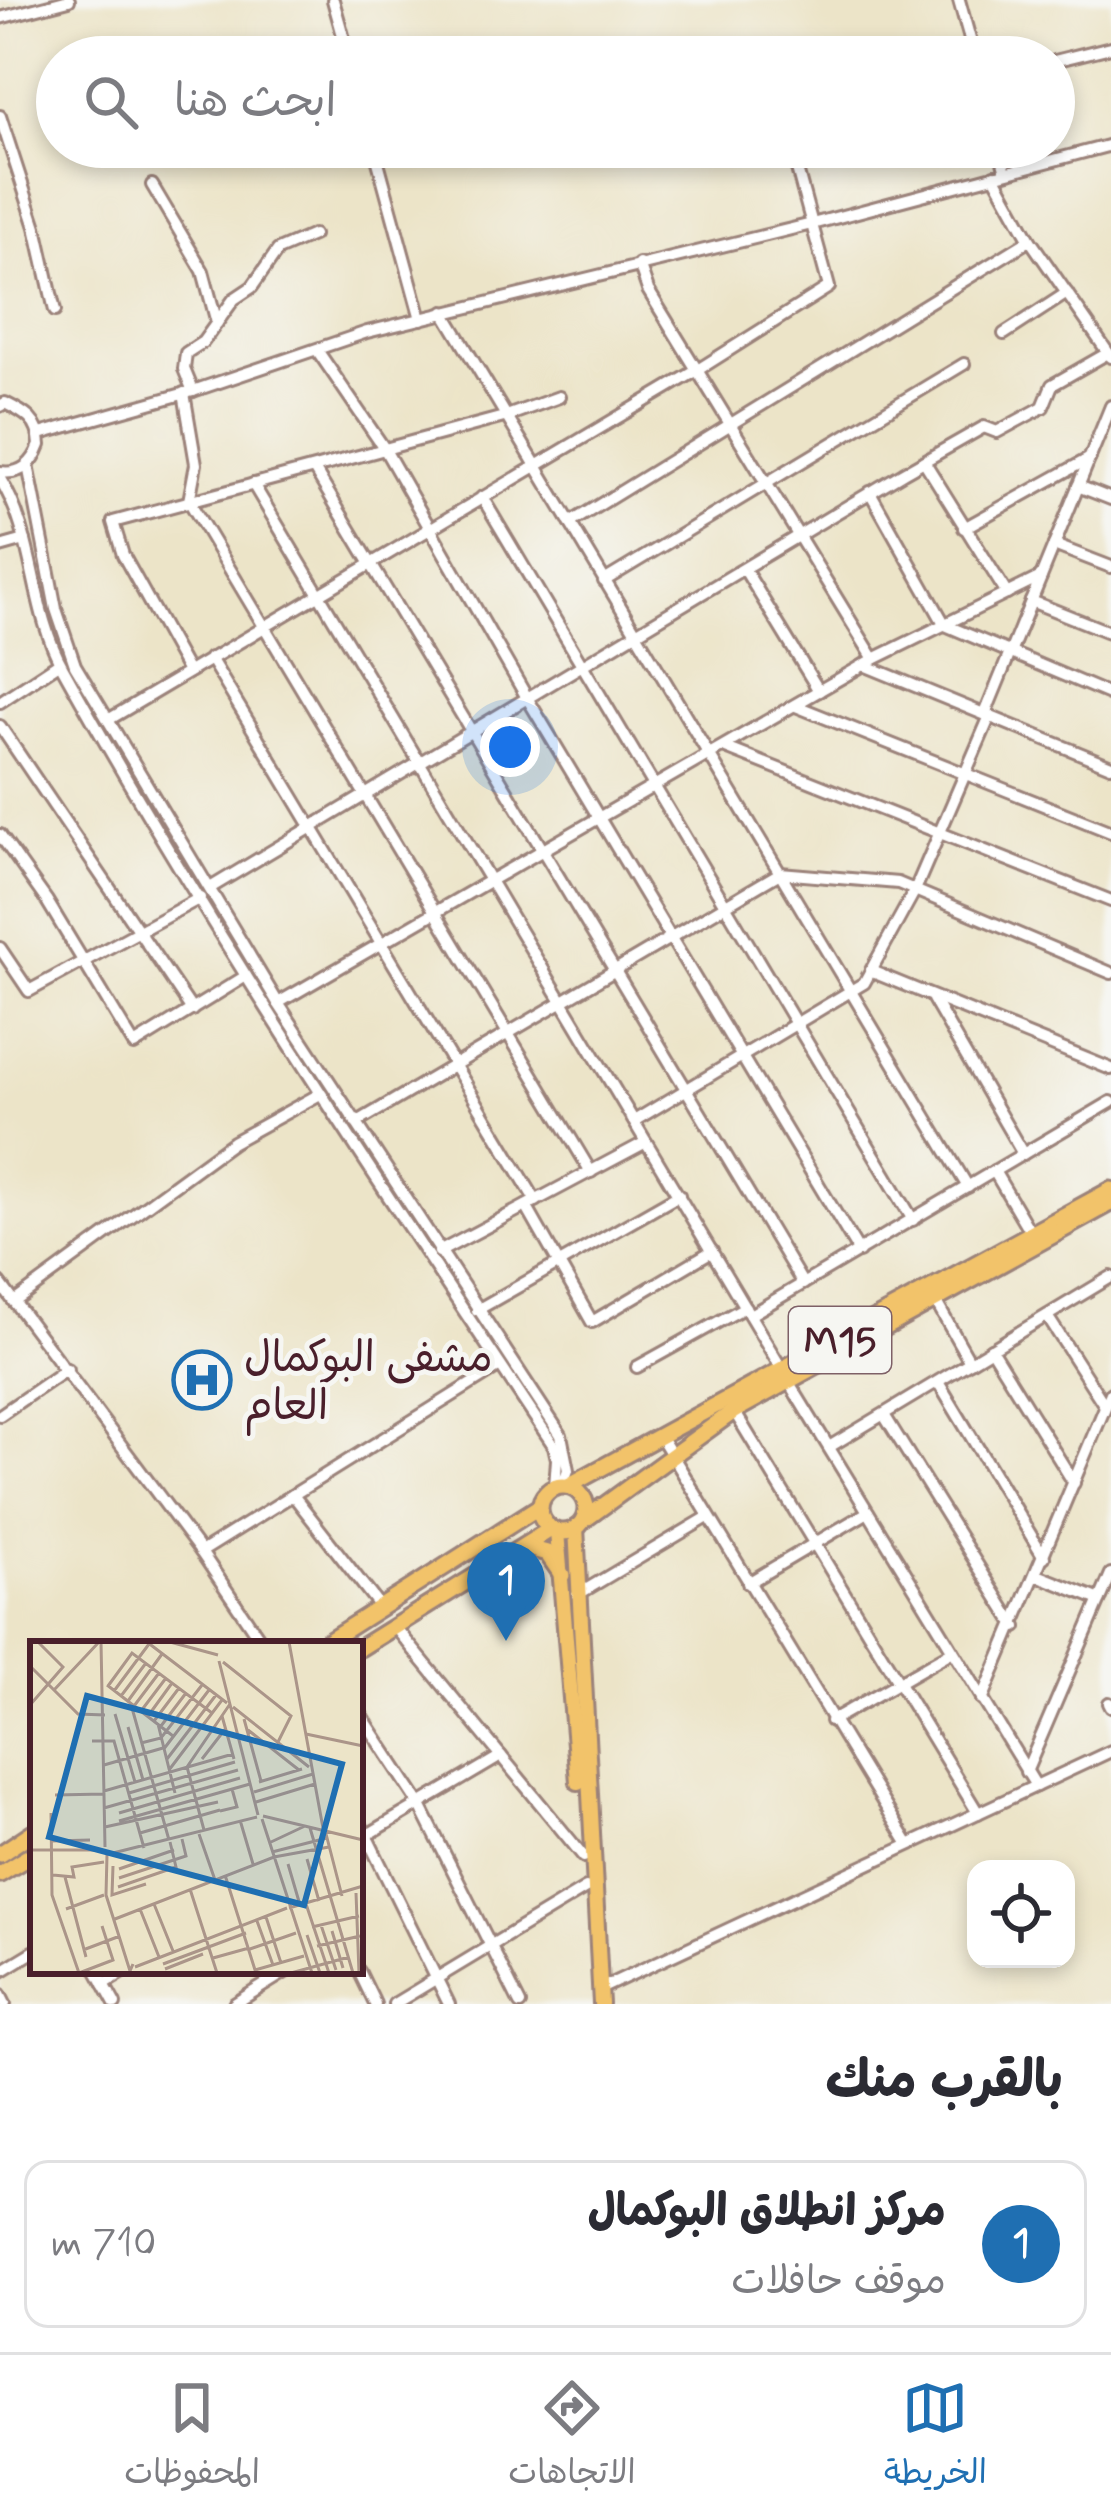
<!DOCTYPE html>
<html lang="ar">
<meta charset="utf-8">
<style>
body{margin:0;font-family:Mynerve,"Playpen Sans Arabic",sans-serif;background:#f7f7f7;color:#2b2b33;direction:rtl}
.controls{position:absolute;right:36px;bottom:36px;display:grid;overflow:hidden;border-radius:24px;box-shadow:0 6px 18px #0003}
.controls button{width:108px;height:108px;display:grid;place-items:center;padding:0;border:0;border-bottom:3px solid #e1e1e2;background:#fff;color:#2b2b33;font:60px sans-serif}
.you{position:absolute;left:510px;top:747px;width:42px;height:42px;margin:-30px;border:9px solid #fff;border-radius:50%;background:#1a73e8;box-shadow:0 0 0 18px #1a73e833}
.badge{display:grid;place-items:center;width:78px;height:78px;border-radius:50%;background:#1f6fb2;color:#fff;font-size:39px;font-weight:700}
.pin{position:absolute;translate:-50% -99px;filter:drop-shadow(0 3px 6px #0008)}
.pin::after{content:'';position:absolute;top:63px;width:42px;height:36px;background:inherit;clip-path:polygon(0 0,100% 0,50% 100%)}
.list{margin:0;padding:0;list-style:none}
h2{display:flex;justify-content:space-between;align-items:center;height:156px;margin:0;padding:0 48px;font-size:51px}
h2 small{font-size:39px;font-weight:400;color:#7c7c81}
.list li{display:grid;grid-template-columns:78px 1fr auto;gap:36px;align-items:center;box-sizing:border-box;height:168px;margin:0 24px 24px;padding:0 24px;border:3px solid #e1e1e2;border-radius:24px}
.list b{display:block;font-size:45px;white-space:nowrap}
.list p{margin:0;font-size:39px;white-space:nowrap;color:#7c7c81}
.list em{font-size:39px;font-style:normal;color:#7c7c81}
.icon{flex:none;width:66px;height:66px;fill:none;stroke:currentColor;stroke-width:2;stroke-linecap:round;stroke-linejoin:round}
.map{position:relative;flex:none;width:1111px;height:2004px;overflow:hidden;direction:ltr}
.search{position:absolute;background:#fff;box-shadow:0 6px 18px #0003;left:36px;right:36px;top:36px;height:132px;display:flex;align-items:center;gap:30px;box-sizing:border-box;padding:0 42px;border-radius:66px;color:#7c7c81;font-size:45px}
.sheet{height:348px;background:#fff}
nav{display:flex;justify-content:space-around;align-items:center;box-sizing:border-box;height:168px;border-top:3px solid #e1e1e2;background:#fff;font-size:33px;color:#7c7c81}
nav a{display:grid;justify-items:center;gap:6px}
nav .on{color:#1f6fb2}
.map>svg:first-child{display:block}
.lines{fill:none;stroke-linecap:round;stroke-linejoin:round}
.minor-casing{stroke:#9b827a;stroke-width:16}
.major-casing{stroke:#9b827a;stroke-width:20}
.highway-casing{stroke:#9b827a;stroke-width:21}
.minor{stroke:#fff;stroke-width:10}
.major{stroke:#f2c36a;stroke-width:14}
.highway{stroke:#f2c36a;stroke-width:15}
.labels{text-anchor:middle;stroke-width:10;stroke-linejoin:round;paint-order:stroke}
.shield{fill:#f6f6f2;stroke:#7e6067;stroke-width:3}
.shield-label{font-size:39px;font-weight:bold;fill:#4a1f2b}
.poi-label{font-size:42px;fill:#4a1f2b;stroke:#f6f6f2;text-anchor:start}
.inset-road{fill:none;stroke:#ab9589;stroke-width:3}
.view{fill:#1f6fb2;fill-opacity:0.15;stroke:#1f6fb2;stroke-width:6}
.inset-edge{fill:none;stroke:#4a1f2b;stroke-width:6}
</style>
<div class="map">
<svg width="1111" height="2004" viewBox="0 0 1111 2004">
<rect width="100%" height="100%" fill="#f6f6f2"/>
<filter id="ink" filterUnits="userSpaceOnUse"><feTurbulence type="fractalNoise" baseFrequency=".00833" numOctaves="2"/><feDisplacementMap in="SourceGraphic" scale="24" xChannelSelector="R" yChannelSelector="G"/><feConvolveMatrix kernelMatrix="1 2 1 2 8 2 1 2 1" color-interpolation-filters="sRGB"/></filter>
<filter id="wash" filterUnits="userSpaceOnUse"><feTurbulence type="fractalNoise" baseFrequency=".004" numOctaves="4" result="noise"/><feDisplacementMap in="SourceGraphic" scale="48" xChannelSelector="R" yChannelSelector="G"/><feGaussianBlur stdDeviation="2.7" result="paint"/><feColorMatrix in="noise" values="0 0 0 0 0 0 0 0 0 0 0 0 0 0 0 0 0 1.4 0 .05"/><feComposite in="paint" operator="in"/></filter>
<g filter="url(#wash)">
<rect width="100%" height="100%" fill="#ece4c8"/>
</g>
<g filter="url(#ink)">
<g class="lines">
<defs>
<g id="minor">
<polyline points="333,0 349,57"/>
<polyline points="959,0 975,57"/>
<polyline points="0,18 69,0"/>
<polyline points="1054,61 1111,47"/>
<polyline points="0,116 36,227 55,311"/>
<polyline points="374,147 421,319"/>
<polyline points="999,147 1006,172"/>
<polyline points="994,175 1030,240 1111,357"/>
<polyline points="152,185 203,271 217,323"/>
<polyline points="639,264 648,290 874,659"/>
<polyline points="444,312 968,1187"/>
<polyline points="1004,334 1067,293"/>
<polyline points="317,350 384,448 526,696 859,1252"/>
<polyline points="193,391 184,369 186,353 203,342 234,299 252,287 278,250 313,235"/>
<polyline points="184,393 196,464 189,501 591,1172"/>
<path d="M 0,406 L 5,403 C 25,413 39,420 40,445 C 33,464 21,475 0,472"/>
<polyline points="40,434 193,391 367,332 812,224 1111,145"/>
<polyline points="924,461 1007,594"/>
<polyline points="28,465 56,609 75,665 278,1003 561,1435 568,1470 562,1486"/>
<polyline points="314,469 803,1284"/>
<path d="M 0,479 C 36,536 30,610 63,668 C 212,936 384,1191 554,1446 L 557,1459 L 555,1487"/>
<polyline points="253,484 783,1371"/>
<polyline points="1078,486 1111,499"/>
<polyline points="870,492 945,625 1111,695"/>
<polyline points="482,497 913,1220"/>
<polyline points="570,523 1030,240"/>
<polyline points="964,528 1090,458"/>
<polyline points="1054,545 1111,567"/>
<polyline points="0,547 25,540"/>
<polyline points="745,570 819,691"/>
<polyline points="604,581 964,364"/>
<polyline points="1031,601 1111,633"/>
<polyline points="210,658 536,1201"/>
<polyline points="864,665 1111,766"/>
<polyline points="188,672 123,555 113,522 504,417 559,397"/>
<polyline points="0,702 59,663"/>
<polyline points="796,706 1111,832"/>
<polyline points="985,714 1111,406"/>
<polyline points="108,720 696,371 829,287 791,147"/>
<polyline points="0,726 192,1010"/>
<polyline points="726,748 1111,901"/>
<polyline points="0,835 47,901 134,1045 246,976"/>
<polyline points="210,888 903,473 984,427 997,432 1043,407 1052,385 1108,353"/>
<polyline points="0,948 29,991 200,898"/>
<polyline points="873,972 1111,1069"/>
<polyline points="933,999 1023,1154"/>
<polyline points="278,1003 874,659 1041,577"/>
<polyline points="634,1121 864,983 915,890 990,716"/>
<polyline points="356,1123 780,873 898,883 1111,973"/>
<polyline points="994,1171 1032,1235"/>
<polyline points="526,1206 592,1322 712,1251"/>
<polyline points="439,1252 646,1142"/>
<polyline points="0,1283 201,1552 263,1644"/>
<polyline points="933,1297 970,1362"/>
<polyline points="14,1302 233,1142 320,1094"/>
<polyline points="477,1310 679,1195"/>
<polyline points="750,1315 1111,1102"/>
<polyline points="1047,1316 1105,1406"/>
<polyline points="991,1349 1074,1483"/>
<polyline points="637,1367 745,1307"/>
<polyline points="788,1381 1036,1786"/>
<polyline points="938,1382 1044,1557"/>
<polyline points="734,1411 978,1813"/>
<polyline points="0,1415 67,1369"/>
<polyline points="884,1415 1016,1627"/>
<polyline points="661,1437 908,1843"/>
<polyline points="829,1447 1111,1277"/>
<polyline points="293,1495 381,1608"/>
<polyline points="201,1552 500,1366"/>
<polyline points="1037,1575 1100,1600"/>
<polyline points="748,1583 868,1512"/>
<polyline points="577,1595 708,1517"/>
<polyline points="395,1627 584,1857"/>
<polyline points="982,1700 1111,1393"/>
<polyline points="1109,1703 1111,1707"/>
<polyline points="360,1713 419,1803 520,2004"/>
<polyline points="831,1721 953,1651"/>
<polyline points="1026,1772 1111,1574"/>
<polyline points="360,1823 449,2004"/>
<polyline points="364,1837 501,1756"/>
<polyline points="97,1971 115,2004"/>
<polyline points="359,1971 375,2004"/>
<polyline points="0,1972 33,1952"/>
<polyline points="104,1984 125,1971"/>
<polyline points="600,1989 1111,1751"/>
<polyline points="0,1994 5,2004"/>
<polyline points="234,2004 287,1971"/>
<polyline points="394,2004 586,1888"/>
</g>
<g id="major">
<polyline points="576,1527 601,2004"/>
<polyline points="557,1532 578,1782"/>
</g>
<g id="highway">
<circle cx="563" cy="1509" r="23"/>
<polyline points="568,1486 1111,1190"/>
<polyline points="584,1520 734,1411 1111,1203"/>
<polyline points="525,1547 547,1553 562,1575"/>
<polyline points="323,1644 540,1506"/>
<polyline points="360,1648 551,1529"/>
<polyline points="0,1854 33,1832"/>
<polyline points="0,1874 33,1854"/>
</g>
</defs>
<use href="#minor" class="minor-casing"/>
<use href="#major" class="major-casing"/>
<use href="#highway" class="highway-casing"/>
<use href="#minor" class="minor"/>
<use href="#major" class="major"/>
<use href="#highway" class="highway"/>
</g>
</g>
<defs>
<symbol id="hospital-ring" viewBox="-11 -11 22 22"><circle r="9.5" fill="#f6f6f2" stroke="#1f6fb2" stroke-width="1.5"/><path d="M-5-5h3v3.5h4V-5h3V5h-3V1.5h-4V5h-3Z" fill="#1f6fb2"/></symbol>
</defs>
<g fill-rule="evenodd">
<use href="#hospital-ring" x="169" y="1347" width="66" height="66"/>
</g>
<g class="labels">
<rect class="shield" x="789" y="1307" width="102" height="66" rx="9"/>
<g class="shield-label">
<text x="840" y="1354">M15</text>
</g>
<g class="poi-label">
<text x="244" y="1371">مشفى البوكمال<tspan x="244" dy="48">العام</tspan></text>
</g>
</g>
<g transform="translate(30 1641)">
<rect width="333" height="333" fill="#ece4c8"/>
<path class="inset-road" d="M 8,1 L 34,27M 71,1 L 75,206M 117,1 L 197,62M 140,1 L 188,14M 259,1 L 293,187M 189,20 L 228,174M 193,21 L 261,75 L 248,101M 0,25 L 48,73 L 75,74M 77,44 L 143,95M 78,45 L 102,12 L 182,72M 24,49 L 69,1M 84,50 L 119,3M 91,55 L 116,22M 98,60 L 132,13M 0,64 L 33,26M 104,65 L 129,32M 203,66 L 279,126M 102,67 L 139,199M 111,70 L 136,37M 85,73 L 105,141M 118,75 L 142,42M 192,75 L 204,118M 214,78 L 231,140M 124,80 L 149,47M 128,83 L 145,152M 131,85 L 156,52M 98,86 L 113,139M 218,89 L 269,129M 276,93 L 333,105M 62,100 L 84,100 L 114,207M 111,102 L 131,97 L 172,44M 133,109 L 179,49M 137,118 L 186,54M 172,118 L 196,87M 74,124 L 133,107M 139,129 L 192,59M 229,141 L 272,128M 74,150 L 203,113M 224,151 L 283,133M 99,152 L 205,121M 25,154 L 74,153M 226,161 L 285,143M 74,167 L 208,129M 190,170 L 207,166 L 202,148M 21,172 L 22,254 L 49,332M 89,172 L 210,137M 233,175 L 333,199M 232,178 L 282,332M 210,179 L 223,223M 89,180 L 220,143M 75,186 L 188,161M 280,187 L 323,332M 174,189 L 157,126 L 200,63M 295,189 L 312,255M 110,192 L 190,169M 169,193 L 185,239M 22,200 L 60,199M 241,201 L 275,185M 0,209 L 70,209M 242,211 L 297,197M 79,213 L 227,176M 77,214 L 76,254 L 100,330 L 103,323M 277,218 L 289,260M 258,223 L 270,264M 83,225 L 82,254 L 116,243M 89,228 L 144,209M 23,234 L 44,236 L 42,226 L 74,221M 195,234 L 226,332M 35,236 L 56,316M 89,237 L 156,215 L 152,198M 88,246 L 146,226 L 140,201M 160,248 L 187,332M 326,252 L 329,332M 124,263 L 143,310M 276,263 L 299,332M 259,267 L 333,245M 36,268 L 74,254M 110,268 L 129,316M 236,276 L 251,322M 85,278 L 244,216 L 299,206M 227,280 L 243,324M 291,284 L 306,329M 282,286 L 329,275M 302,290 L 313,327M 277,294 L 290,332M 287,305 L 330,295M 220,308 L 266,292M 53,309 L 90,295M 183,317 L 219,307M 133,323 L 216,292M 105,326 L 257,267M 135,328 L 173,313M 225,329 L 274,315M 49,332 L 83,319 L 72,285M 261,332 L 319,316"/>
<path class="view" d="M 57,55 L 312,123 L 274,264 L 19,196 Z"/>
<rect width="333" height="333" class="inset-edge"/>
</g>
</svg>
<div class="controls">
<button><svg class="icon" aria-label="locate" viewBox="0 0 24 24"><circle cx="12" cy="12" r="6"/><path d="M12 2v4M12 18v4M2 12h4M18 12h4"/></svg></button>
</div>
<div class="you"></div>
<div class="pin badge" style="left:506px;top:1641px">1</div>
<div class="search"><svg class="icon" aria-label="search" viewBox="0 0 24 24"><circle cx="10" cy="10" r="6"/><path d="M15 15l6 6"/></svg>ابحث هنا</div>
</div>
<section class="sheet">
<h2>بالقرب منك<small></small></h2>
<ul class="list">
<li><span class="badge">1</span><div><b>مركز انطلاق البوكمال</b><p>موقف حافلات</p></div><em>710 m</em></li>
</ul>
</section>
<nav>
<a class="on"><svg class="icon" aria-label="map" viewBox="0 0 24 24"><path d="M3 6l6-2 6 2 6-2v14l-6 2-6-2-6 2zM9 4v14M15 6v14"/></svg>الخريطة</a>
<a><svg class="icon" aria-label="directions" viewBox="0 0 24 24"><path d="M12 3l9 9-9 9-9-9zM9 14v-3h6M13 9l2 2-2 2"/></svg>الاتجاهات</a>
<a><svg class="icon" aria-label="saved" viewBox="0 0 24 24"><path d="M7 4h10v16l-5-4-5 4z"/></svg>المحفوظات</a>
</nav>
